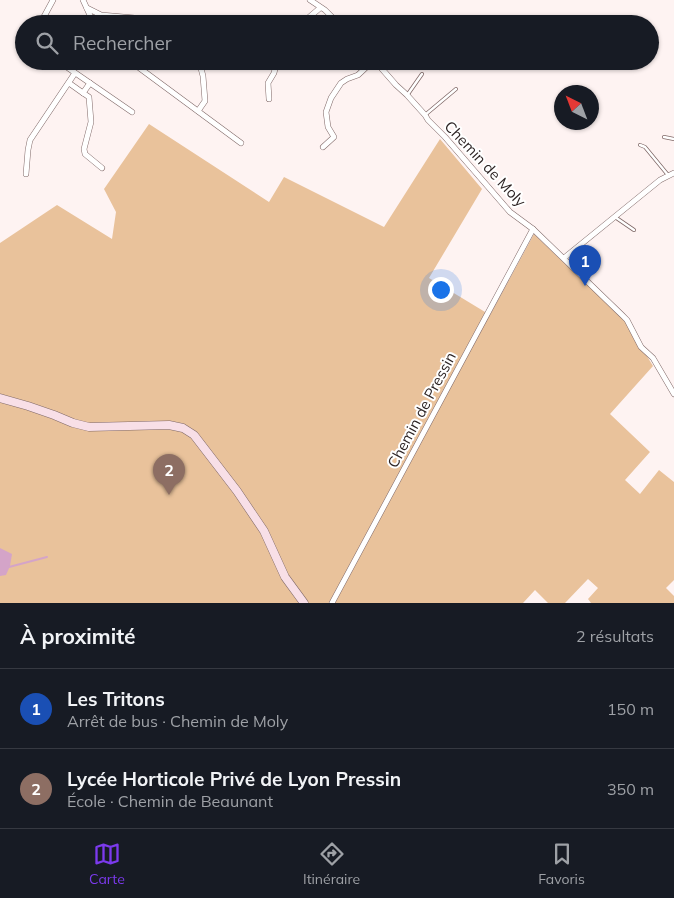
<!DOCTYPE html>
<html lang="fr">
<meta charset="utf-8">
<style>
body{margin:0;font-family:Mulish,sans-serif;background:#20242c;color:#f1f3f6}
.compass{position:absolute;left:554px;top:85px;width:45px;height:45px;border-radius:50%;background:#171b24;box-shadow:0 1px 4px #0004;rotate:318deg}
.you{position:absolute;left:440px;top:289px;width:18px;height:18px;margin:-12px;border:4px solid #fff;border-radius:50%;background:#1a73e8;box-shadow:0 0 0 8px #1a73e833}
.badge{display:grid;place-items:center;width:32px;height:32px;border-radius:50%;background:#7c3aed;color:#fff;font-size:16px;font-weight:700}
.pin{position:absolute;translate:-50% -41px;filter:drop-shadow(0 1px 2px #0008)}
.pin::after{content:'';position:absolute;top:26px;width:18px;height:15px;background:inherit;clip-path:polygon(0 0,100% 0,50% 100%)}
.list{margin:0;padding:0;list-style:none}
h2{display:flex;justify-content:space-between;align-items:center;height:65px;margin:0;padding:0 20px;font-size:21px}
h2 small{font-size:16px;font-weight:400;color:#9ea1a6}
.list li{display:grid;grid-template-columns:32px 1fr auto;gap:15px;align-items:center;box-sizing:border-box;height:80px;padding:0 20px;border-top:1px solid #363941}
.list b{display:block;font-size:19px;white-space:nowrap}
.list p{margin:0;font-size:16px;white-space:nowrap;color:#9ea1a6}
.list em{font-size:16px;font-style:normal;color:#9ea1a6}
.icon{flex:none;width:28px;height:28px;fill:none;stroke:currentColor;stroke-width:2;stroke-linecap:round;stroke-linejoin:round}
.map{position:relative;flex:none;width:674px;height:603px;overflow:hidden}
.search{position:absolute;background:#171b24;box-shadow:0 1px 4px #0004;left:15px;right:15px;top:15px;height:55px;display:flex;align-items:center;gap:12px;box-sizing:border-box;padding:0 18px;border-radius:28px;color:#9ea1a6;font-size:19px}
.sheet{height:225px;background:#171b24}
nav{display:flex;justify-content:space-around;align-items:center;box-sizing:border-box;height:70px;border-top:1px solid #363941;background:#171b24;font-size:14px;color:#9ea1a6}
nav a{display:grid;justify-items:center;gap:2px}
nav .on{color:#7c3aed}
.map>svg:first-child{display:block}
.green{fill:#e9c29b}
.water{fill:#d4a4c8}
.lines{fill:none;stroke-linecap:round;stroke-linejoin:round}
.stream{stroke:#d4a4c8;stroke-width:2}
.lane-casing{stroke:#806968;stroke-width:4}
.street-casing{stroke:#806968;stroke-width:6}
.secondary-casing{stroke:#806968;stroke-width:9}
.lane{stroke:#fff;stroke-width:2.5}
.street{stroke:#fff;stroke-width:5}
.secondary{stroke:#f8dfe7;stroke-width:8}
.labels{text-anchor:middle;stroke-width:4;stroke-linejoin:round;paint-order:stroke}
.street-label{font-size:15px;fill:#2d2424;stroke:#fff}
</style>
<div class="map">
<svg width="674" height="603" viewBox="0 0 674 603">
<rect width="100%" height="100%" fill="#fef3f2"/>
<polygon class="green" points="149,124 269,202 284,177 384,227 440,139 482,189 429,278 490,315 534,234 626,322 653,366 610,414 650,452 625,480 640,494 659,470 674,482 674,580 666,588 674,596 674,603 591,603 588,599 598,588 588,579 565,603 548,603 535,590 523,603 0,603 0,243 57,205 112,239 116,212 104,189"/>
<polygon class="water" points="0,548 12,554 10,566 6,575 0,576"/>
<g class="lines">
<polyline class="stream" points="9,567 47,557"/>
<defs>
<g id="lane">
<polyline points="408,94 422,74"/>
<polyline points="425,115 456,89"/>
<polyline points="664,137 674,139"/>
<polyline points="640,145 645,147 668,175"/>
<polyline points="615,217 634,230"/>
</g>
<g id="street">
<polyline points="83,0 94,24"/>
<polyline points="310,0 325,10 339,24"/>
<polyline points="87,8 101,15 157,20 165,24"/>
<polyline points="40,24 53,0"/>
<polyline points="304,24 307,19 320,8"/>
<polyline points="58,61 132,112"/>
<polyline points="130,61 241,143"/>
<polyline points="375,61 396,85 407,95 425,115 428,120 445,137 510,212 533,229 622,315 627,320 641,347 653,358 674,394"/>
<polyline points="69,83 83,93 90,83"/>
<polyline points="83,93 89,97 91,122 84,149 85,154 102,168"/>
<polyline points="269,99 268,83 274,73 277,61"/>
<polyline points="198,111 205,101 203,76 199,61"/>
<polyline points="323,147 334,137 328,127 326,112 331,98 341,83 347,79 358,75 373,61"/>
<polyline points="26,174 28,150 30,140 75,73"/>
<polyline points="564,258 660,180 674,173"/>
<polyline points="332,603 533,229"/>
</g>
<polyline id="secondary" points="0,398 28,406 54,415 73,423 89,427 169,425 183,428 194,435 237,491 264,531 285,577 304,603"/>
</defs>
<use href="#lane" class="lane-casing"/>
<use href="#street" class="street-casing"/>
<use href="#secondary" class="secondary-casing"/>
<use href="#lane" class="lane"/>
<use href="#street" class="street"/>
<use href="#secondary" class="secondary"/>
</g>
<g class="labels">
<g class="street-label">
<text transform="translate(485 164) rotate(47)" y="5">Chemin de Moly</text>
<text transform="translate(422 410) rotate(-62)" y="5">Chemin de Pressin</text>
</g>
</g>
</svg>
<svg class="compass" viewBox="-18 -18 36 36"><path d="M0-13l5 13h-10z" fill="#e53935"/><path d="M0 13l5-13h-10z" fill="#9ea1a6"/></svg>
<div class="you"></div>
<div class="pin badge" style="left:585px;top:286px;background:#1a4fb4">1</div>
<div class="pin badge" style="left:169px;top:495px;background:#8d6e63">2</div>
<div class="search"><svg class="icon" aria-label="search" viewBox="0 0 24 24"><circle cx="10" cy="10" r="6"/><path d="M15 15l6 6"/></svg>Rechercher</div>
</div>
<section class="sheet">
<h2>À proximité<small>2 résultats</small></h2>
<ul class="list">
<li><span class="badge" style="background:#1a4fb4">1</span><div><b>Les Tritons</b><p>Arrêt de bus · Chemin de Moly</p></div><em>150 m</em></li>
<li><span class="badge" style="background:#8d6e63">2</span><div><b>Lycée Horticole Privé de Lyon Pressin</b><p>École · Chemin de Beaunant</p></div><em>350 m</em></li>
</ul>
</section>
<nav>
<a class="on"><svg class="icon" aria-label="map" viewBox="0 0 24 24"><path d="M3 6l6-2 6 2 6-2v14l-6 2-6-2-6 2zM9 4v14M15 6v14"/></svg>Carte</a>
<a><svg class="icon" aria-label="directions" viewBox="0 0 24 24"><path d="M12 3l9 9-9 9-9-9zM9 14v-3h6M13 9l2 2-2 2"/></svg>Itinéraire</a>
<a><svg class="icon" aria-label="saved" viewBox="0 0 24 24"><path d="M7 4h10v16l-5-4-5 4z"/></svg>Favoris</a>
</nav>
